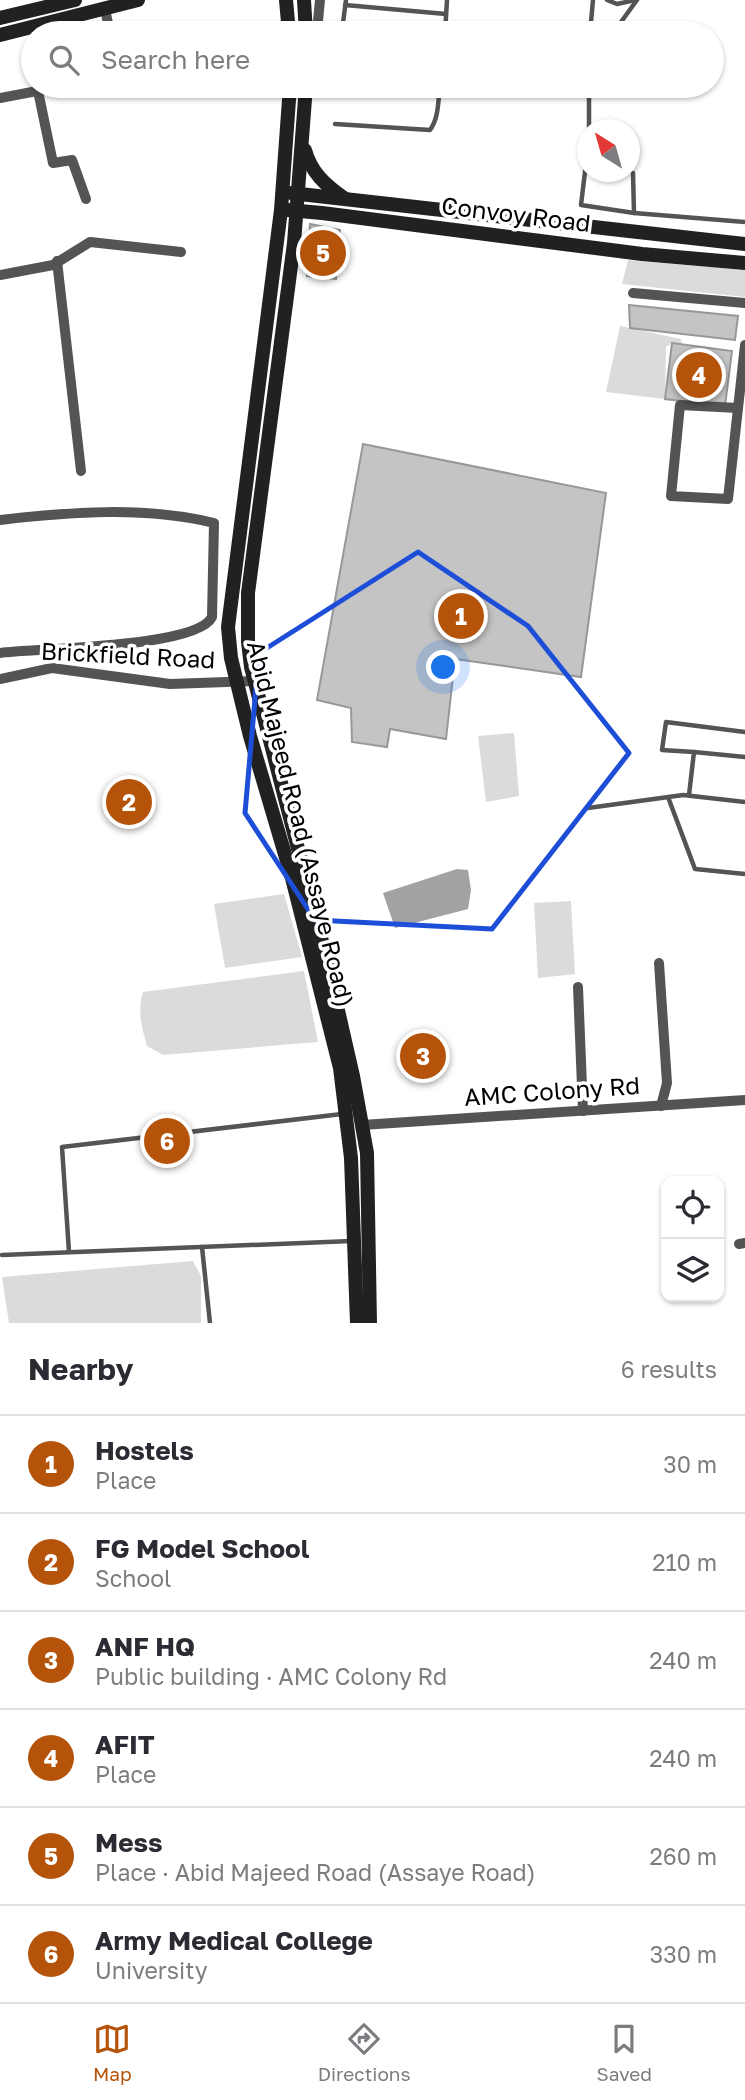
<!DOCTYPE html>
<meta charset="utf-8">
<style>
body{margin:0;font-family:"Golos Text",sans-serif;background:#f7f7f7;color:#2b2b33}
.controls{position:absolute;right:21px;bottom:21px;display:grid;overflow:hidden;border-radius:14px;box-shadow:0 2px 5px #0004}
.controls button{width:63px;height:63px;display:grid;place-items:center;padding:0;border:0;border-bottom:2px solid #e1e1e2;background:#fff;color:#2b2b33;font:35px sans-serif}
.compass{position:absolute;left:577px;top:119px;width:63px;height:63px;border-radius:50%;background:#fff;box-shadow:0 2px 5px #0004;rotate:323deg}
.you{position:absolute;left:444px;top:668px;width:24px;height:24px;margin:-18px;border:5px solid #fff;border-radius:50%;background:#1a73e8;box-shadow:0 0 0 10px #1a73e833}
.badge{display:grid;place-items:center;width:46px;height:46px;border-radius:50%;background:#b45309;color:#fff;font-size:23px;font-weight:700}
.pin{position:absolute;translate:-50% -50%;border:4px solid #fff;box-shadow:0 2px 7px #0006}
.list{margin:0;padding:0;list-style:none}
h2{display:flex;justify-content:space-between;align-items:center;height:91px;margin:0;padding:0 28px;font-size:30px}
h2 small{font-size:23px;font-weight:400;color:#7c7c81}
.list li{display:grid;grid-template-columns:46px 1fr auto;gap:21px;align-items:center;box-sizing:border-box;height:98px;padding:0 28px;border-top:2px solid #e1e1e2}
.list b{display:block;font-size:26px;white-space:nowrap}
.list p{margin:0;font-size:23px;white-space:nowrap;color:#7c7c81}
.list em{font-size:23px;font-style:normal;color:#7c7c81}
.icon{flex:none;width:38px;height:38px;fill:none;stroke:currentColor;stroke-width:2;stroke-linecap:round;stroke-linejoin:round}
.map{position:relative;flex:none;width:745px;height:1323px;overflow:hidden}
.search{position:absolute;background:#fff;box-shadow:0 2px 5px #0004;left:21px;right:21px;top:21px;height:77px;display:flex;align-items:center;gap:18px;box-sizing:border-box;padding:0 24px;border-radius:38px;color:#7c7c81;font-size:26px}
.sheet{height:679px;background:#fff}
nav{display:flex;justify-content:space-around;align-items:center;box-sizing:border-box;height:98px;border-top:2px solid #e1e1e2;background:#fff;font-size:19px;color:#7c7c81}
nav a{display:grid;justify-items:center;gap:4px}
nav .on{color:#b45309}
.map>svg:first-child{display:block}
.green{fill:#dbdbdb}
.water{fill:#a2a2a2}
.building{fill:#c4c4c4;stroke:#989898;stroke-width:2}
.lines{fill:none;stroke-linecap:round;stroke-linejoin:round}
.service{stroke:#545454;stroke-width:4.5}
.minor{stroke:#545454;stroke-width:10}
.secondary{stroke:#212121;stroke-width:14}
.marked{fill:none;stroke:#1d4ed8;stroke-width:5;stroke-linejoin:round}
.labels{text-anchor:middle;stroke-width:7;stroke-linejoin:round;paint-order:stroke}
.street-label{font-size:24px;fill:#000;stroke:#fff}
</style>
<div class="map">
<svg width="745" height="1323" viewBox="0 0 745 1323">
<rect width="100%" height="100%" fill="#fff"/>
<g class="green">
<polygon points="628,260 745,270 745,297 622,284"/>
<polygon points="620,326 681,339 683,348 672,343 666,347 665,399 606,392"/>
<polygon points="514,733 519,796 486,802 478,736"/>
<polygon points="284,894 302,957 225,968 214,904"/>
<polygon points="571,901 575,974 538,978 534,903"/>
<path d="M 304,971 L 318,1042 L 163,1055 L 147,1046 C 142,1028 137,1011 143,992 Z"/>
<polygon points="193,1261 201,1276 201,1323 9,1323 2,1277"/>
</g>
<polygon class="water" points="457,869 468,870 471,890 468,909 395,928 383,893"/>
<g class="building">
<polygon points="310,224 340,230 336,279 307,276"/>
<polygon points="629,305 738,316 735,340 630,328"/>
<polygon points="672,343 732,351 725,406 665,399"/>
<polygon points="363,444 606,493 581,677 455,659 446,739 390,729 387,747 352,742 351,708 317,700"/>
</g>
<g class="lines">
<g class="service">
<polyline points="346,0 343,23 346,29 373,33"/>
<polyline points="607,0 617,4 635,0"/>
<polyline points="345,5 446,14"/>
<polyline points="445,33 447,0"/>
<polyline points="590,33 593,0"/>
<polyline points="613,33 637,0"/>
<polyline points="589,86 589,130"/>
<path d="M 335,124 L 430,130 C 439,118 438,100 440,86"/>
<polyline points="588,147 581,205 634,213"/>
<polyline points="633,173 634,213 745,222"/>
<polyline points="694,752 745,757"/>
<polyline points="689,795 694,752 662,750 666,722 745,732"/>
<polyline points="668,797 695,869 745,874"/>
<polyline points="588,808 683,795 745,802"/>
<polyline points="202,1247 210,1323"/>
<polyline points="69,1252 62,1147 342,1114"/>
<polyline points="2,1255 351,1241"/>
</g>
<g class="minor">
<polyline points="105,9 110,33"/>
<polyline points="313,33 318,21 320,0"/>
<polyline points="38,91 53,163 72,160 86,199"/>
<polyline points="0,98 63,86"/>
<polyline points="57,261 81,471"/>
<polyline points="0,275 53,265 90,242 181,252"/>
<polyline points="633,293 745,303"/>
<polyline points="738,408 680,405 671,496 728,499 745,345"/>
<path d="M 0,520 C 71,512 144,506 214,523 L 212,617 C 197,648 37,648 0,653"/>
<polyline points="0,679 52,668 170,684 255,681"/>
<polyline points="659,963 667,1083 661,1106"/>
<polyline points="578,987 583,1111"/>
<polyline points="362,1125 745,1100"/>
<polyline points="739,1244 745,1243"/>
</g>
<g class="secondary">
<polyline points="286,0 289,33"/>
<polyline points="304,0 306,33"/>
<polyline points="0,18 75,0"/>
<polyline points="0,35 138,0"/>
<polyline points="290,86 281,210 228,627 231,658 250,736 292,878 340,1068 351,1158 357,1323"/>
<polyline points="306,86 294,243 248,593 248,642 251,667 324,949 353,1076 367,1153 370,1323"/>
<path d="M 305,150 C 311,172 325,185 344,198"/>
<polyline points="291,193 745,244"/>
<polyline points="288,210 322,213 642,254 745,263"/>
</g>
</g>
<path class="marked" d="M 418,552 L 528,626 L 629,753 L 492,929 L 315,920 L 245,813 L 259,653 Z"/>
<g class="labels">
<g class="street-label">
<text transform="translate(516 215) rotate(7)" y="8">Convoy Road</text>
<text transform="translate(128 656) rotate(3)" y="8">Brickfield Road</text>
<text transform="translate(300 824) rotate(76)" y="8">Abid Majeed Road (Assaye Road)</text>
<text transform="translate(552 1092) rotate(-4)" y="8">AMC Colony Rd</text>
</g>
</g>
</svg>
<div class="controls">
<button><svg class="icon" aria-label="locate" viewBox="0 0 24 24"><circle cx="12" cy="12" r="6"/><path d="M12 2v4M12 18v4M2 12h4M18 12h4"/></svg></button>
<button><svg class="icon" aria-label="layers" viewBox="0 0 24 24"><path d="M12 4l9 5-9 5-9-5zM3 14l9 5 9-5"/></svg></button>
</div>
<svg class="compass" viewBox="-18 -18 36 36"><path d="M0-13l5 13h-10z" fill="#e53935"/><path d="M0 13l5-13h-10z" fill="#7c7c81"/></svg>
<div class="you"></div>
<div class="pin badge" style="left:461px;top:616px">1</div>
<div class="pin badge" style="left:129px;top:802px">2</div>
<div class="pin badge" style="left:423px;top:1056px">3</div>
<div class="pin badge" style="left:699px;top:375px">4</div>
<div class="pin badge" style="left:323px;top:253px">5</div>
<div class="pin badge" style="left:167px;top:1141px">6</div>
<div class="search"><svg class="icon" aria-label="search" viewBox="0 0 24 24"><circle cx="10" cy="10" r="6"/><path d="M15 15l6 6"/></svg>Search here</div>
</div>
<section class="sheet">
<h2>Nearby<small>6 results</small></h2>
<ul class="list">
<li><span class="badge">1</span><div><b>Hostels</b><p>Place</p></div><em>30 m</em></li>
<li><span class="badge">2</span><div><b>FG Model School</b><p>School</p></div><em>210 m</em></li>
<li><span class="badge">3</span><div><b>ANF HQ</b><p>Public building · AMC Colony Rd</p></div><em>240 m</em></li>
<li><span class="badge">4</span><div><b>AFIT</b><p>Place</p></div><em>240 m</em></li>
<li><span class="badge">5</span><div><b>Mess</b><p>Place · Abid Majeed Road (Assaye Road)</p></div><em>260 m</em></li>
<li><span class="badge">6</span><div><b>Army Medical College</b><p>University</p></div><em>330 m</em></li>
</ul>
</section>
<nav>
<a class="on"><svg class="icon" aria-label="map" viewBox="0 0 24 24"><path d="M3 6l6-2 6 2 6-2v14l-6 2-6-2-6 2zM9 4v14M15 6v14"/></svg>Map</a>
<a><svg class="icon" aria-label="directions" viewBox="0 0 24 24"><path d="M12 3l9 9-9 9-9-9zM9 14v-3h6M13 9l2 2-2 2"/></svg>Directions</a>
<a><svg class="icon" aria-label="saved" viewBox="0 0 24 24"><path d="M7 4h10v16l-5-4-5 4z"/></svg>Saved</a>
</nav>
